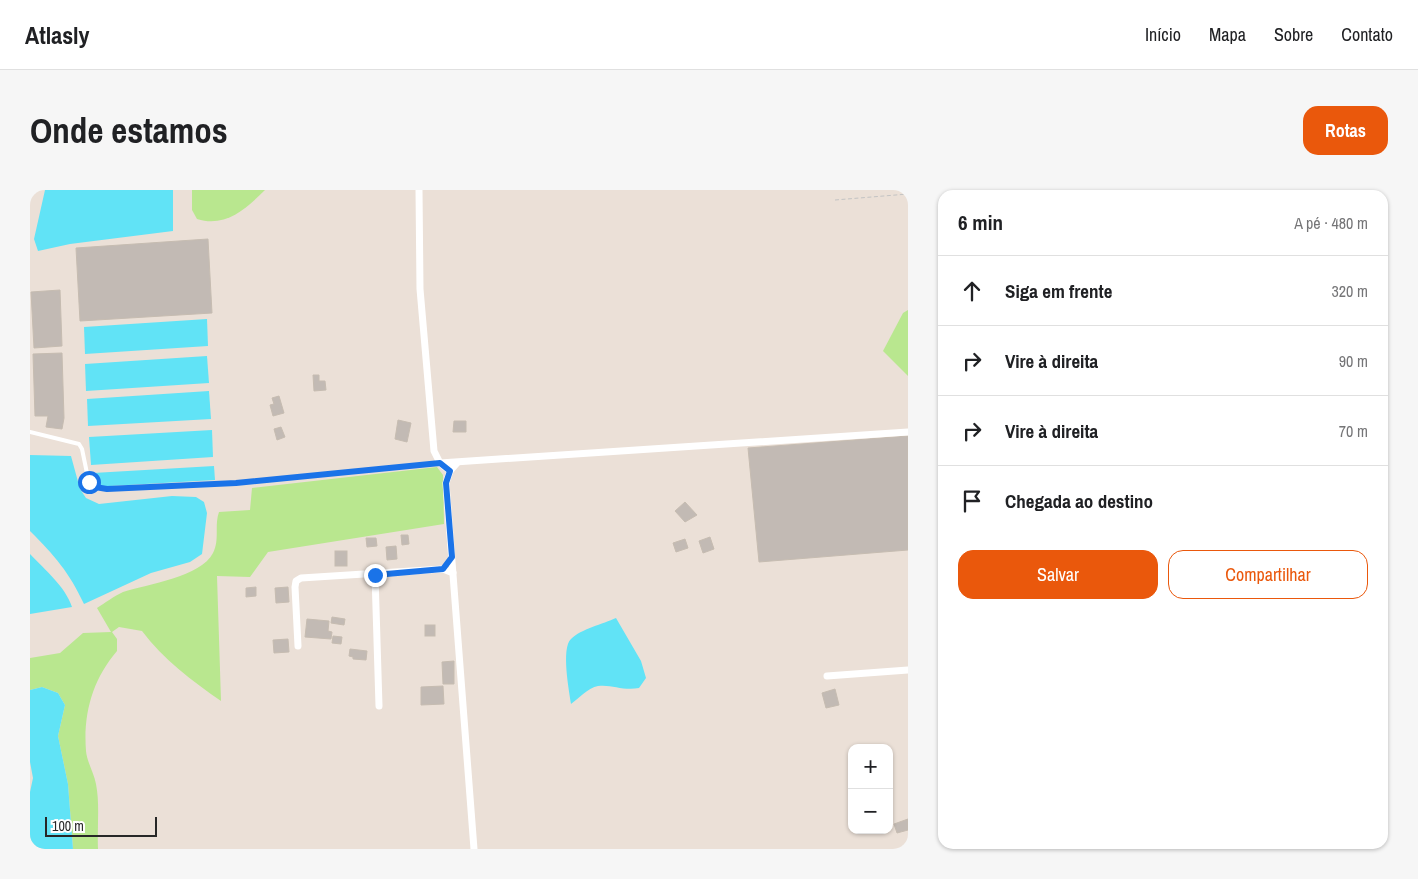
<!DOCTYPE html>
<html lang="pt">
<meta charset="utf-8">
<style>
body{margin:0;font-family:"Archivo Narrow",sans-serif;background:#f6f6f6;color:#202124}
.controls{position:absolute;right:15px;bottom:15px;display:grid;overflow:hidden;border-radius:10px;box-shadow:0 1px 4px #0004}
.controls button{width:45px;height:45px;display:grid;place-items:center;padding:0;border:0;border-bottom:1px solid #e0e0e0;background:#fff;color:#202124;font:25px sans-serif}
.scale{position:absolute;left:15px;bottom:12px;width:112px;box-sizing:border-box;padding-left:5px;border:2px solid #272727;border-top:0;font-size:14px;line-height:18px;white-space:nowrap;color:#272727;-webkit-text-stroke:4px #fff;paint-order:stroke}
.stop{position:absolute;width:15px;height:15px;margin:-11px;border:4px solid #1a73e8;border-radius:50%;background:#fff}
.stop.end{background:#1a73e8;border-color:#fff;box-shadow:0 1px 5px #0008}
.list{margin:0;padding:0;list-style:none}
h2{display:flex;justify-content:space-between;align-items:center;height:65px;margin:0;padding:0 20px;font-size:21px}
h2 small{font-size:16px;font-weight:400;color:#757577}
.list li{display:grid;grid-template-columns:32px 1fr auto;gap:15px;align-items:center;box-sizing:border-box;height:70px;padding:0 20px;border-top:1px solid #e0e0e0}
.list b{display:block;font-size:19px;white-space:nowrap}
.list em{font-size:16px;font-style:normal;color:#757577}
.actions{display:flex;gap:10px;padding:15px 20px}
.actions a{flex:1;padding:11px 0;border:1px solid #ea580c;border-radius:15px;text-align:center;font-size:18px;color:#ea580c}
.actions .main{background:#ea580c;color:#fff}
.icon{flex:none;width:28px;height:28px;fill:none;stroke:currentColor;stroke-width:2;stroke-linecap:round;stroke-linejoin:round}
.map{position:relative;flex:none;width:878px;height:659px;overflow:hidden;border-radius:15px}
header{display:flex;align-items:center;gap:30px;box-sizing:border-box;height:70px;padding:0 25px;background:#fff;border-bottom:1px solid #e0e0e0}
header strong{font-size:24px}
nav{display:flex;gap:28px;margin-inline-start:auto;font-size:18px}
.intro{display:flex;align-items:center;justify-content:space-between;box-sizing:border-box;height:120px;padding:0 30px}
h1{margin:0;font-size:35px}
.button{padding:12px 22px;border-radius:15px;background:#ea580c;color:#fff;font-size:18px;font-weight:700}
main{display:flex;gap:30px;padding:0 30px}
aside{flex:1;background:#fff;border-radius:15px;box-shadow:0 1px 4px #0004}
.map>svg:first-child{display:block}
.green{fill:#b9e78f}
.water{fill:#61e3f6}
.building{fill:#c2bab4;stroke:#c6bcb1}
.lines{fill:none;stroke-linecap:round;stroke-linejoin:round}
.path{stroke:#c3c3c3;stroke-width:1;stroke-dasharray:4 2.5;stroke-linecap:butt}
.service{stroke:#fff;stroke-width:4}
.minor{stroke:#fff;stroke-width:7}
.route{stroke:#1a73e8;stroke-width:6}
</style>
<header>
<strong>Atlasly</strong>
<nav><a>Início</a><a>Mapa</a><a>Sobre</a><a>Contato</a></nav>
</header>
<div class="intro"><h1>Onde estamos</h1><a class="button">Rotas</a></div>
<main>
<div class="map">
<svg width="878" height="659" viewBox="0 0 878 659">
<rect width="100%" height="100%" fill="#ebe0d7"/>
<g class="green">
<path d="M 162,0 L 235,0 C 216,19 195,38 167,29 L 162,20 Z"/>
<polygon points="878,120 878,186 853,161 873,123"/>
<path d="M 407,277 L 413,285 L 414,334 L 238,362 L 220,387 L 187,386 L 191,511 C 162,491 133,469 112,441 L 89,437 L 82,442 L 87,449 L 87,461 C 63,489 53,523 56,561 C 57,572 64,583 66,594 C 70,614 67,638 68,659 L 43,659 L 38,594 L 28,546 L 35,515 L 28,503 L 12,497 L 0,500 L 0,468 L 30,463 L 53,443 L 81,442 L 67,418 C 75,413 84,406 93,402 C 118,394 171,387 183,363 C 190,349 184,336 189,322 L 220,320 L 222,298 Z"/>
</g>
<g class="water">
<polygon points="15,0 143,0 143,41 40,54 8,61 4,49"/>
<polygon points="177,129 178,156 55,164 54,137"/>
<polygon points="177,166 179,193 56,201 55,174"/>
<polygon points="179,201 181,229 58,236 57,209"/>
<polygon points="182,240 183,267 61,275 59,247"/>
<path d="M 0,265 L 41,266 L 50,299 L 56,308 L 69,314 L 142,306 L 166,307 L 174,312 L 177,323 L 172,364 L 160,372 L 121,383 L 54,414 C 39,382 25,366 0,341 Z"/>
<polygon points="184,276 185,290 80,296 70,296 64,289 63,283"/>
<path d="M 0,364 C 15,380 35,396 42,417 L 0,424 Z"/>
<path d="M 586,428 L 611,471 L 616,488 L 609,498 C 593,501 581,494 568,496 C 558,498 549,508 541,514 C 539,500 531,458 541,449 C 551,439 573,434 586,428 Z"/>
<polygon points="12,497 28,503 35,515 28,546 38,594 43,659 0,659 0,602 3,588 0,572 0,500"/>
</g>
<g class="building">
<polygon points="178,49 182,123 50,131 46,58"/>
<polygon points="30,100 32,156 4,158 1,102"/>
<polygon points="32,163 34,228 32,239 16,237 18,226 5,226 3,164"/>
<polygon points="283,185 289,185 289,191 295,191 296,200 284,201"/>
<polygon points="249,206 254,223 243,226 240,215 244,214 242,208"/>
<polygon points="368,230 381,233 377,252 365,249"/>
<polygon points="424,231 436,231 436,242 423,242"/>
<polygon points="251,237 255,247 247,250 244,239"/>
<polygon points="878,246 878,360 729,372 718,258"/>
<polygon points="655,312 667,325 655,332 645,321"/>
<polygon points="371,345 378,345 379,354 372,355"/>
<polygon points="680,347 684,359 673,363 669,351"/>
<polygon points="336,348 346,348 347,356 337,357"/>
<polygon points="655,349 658,358 646,362 643,353"/>
<polygon points="366,356 367,369 357,370 356,357"/>
<rect x="305" y="361" width="12" height="15"/>
<polygon points="226,397 226,406 216,407 216,398"/>
<polygon points="258,397 259,412 246,413 245,398"/>
<polygon points="302,427 315,429 314,435 301,433"/>
<polygon points="277,429 299,431 298,441 302,442 301,449 275,447"/>
<rect x="395" y="435" width="10" height="11"/>
<polygon points="303,446 312,447 311,454 302,453"/>
<polygon points="258,449 259,462 244,463 243,450"/>
<polygon points="320,459 337,461 336,470 323,469 323,467 319,466"/>
<polygon points="424,471 424,494 413,494 412,472"/>
<polygon points="413,496 414,514 391,515 391,497"/>
<polygon points="805,499 809,515 796,518 792,503"/>
<polygon points="878,629 878,640 867,643 864,634"/>
</g>
<g class="lines">
<polyline class="path" points="805,10 878,4"/>
<polyline class="service" points="0,242 49,254 52,259 59,293 65,297 77,299 206,293 410,273"/>
<g class="minor">
<polyline points="389,0 390,99 404,261 410,273 420,281"/>
<polyline points="410,273 878,242"/>
<polyline points="427,273 420,281 416,293 444,659"/>
<polyline points="345,385 349,516"/>
<polyline points="268,456 265,397 266,391 271,388 413,379 423,383"/>
<polyline points="797,486 878,480"/>
</g>
</g>
<g class="lines">
<polyline class="route" points="59,292 65,297 77,299 206,293 410,273 420,281 416,293 422,367 413,379 345,385"/>
</g>
</svg>
<div class="controls">
<button>+</button>
<button>−</button>
</div>
<div class="scale">100 m</div>
<div class="stop" style="left:59px;top:292px"></div>
<div class="stop end" style="left:345px;top:385px"></div>
</div>
<aside>
<h2>6 min<small>A pé · 480 m</small></h2>
<ul class="list">
<li><svg class="icon" aria-label="ahead" viewBox="0 0 24 24"><path d="M12 20V5M6 11l6-6 6 6"/></svg><div><b>Siga em frente</b></div><em>320 m</em></li>
<li><svg class="icon" aria-label="right" viewBox="0 0 24 24"><path d="M7 20v-9h11M14 6l5 5-5 5"/></svg><div><b>Vire à direita</b></div><em>90 m</em></li>
<li><svg class="icon" aria-label="right" viewBox="0 0 24 24"><path d="M7 20v-9h11M14 6l5 5-5 5"/></svg><div><b>Vire à direita</b></div><em>70 m</em></li>
<li><svg class="icon" aria-label="arrive" viewBox="0 0 24 24"><path d="M6 21V4h12l-3 4 3 4H6"/></svg><div><b>Chegada ao destino</b></div></li>
</ul>
<div class="actions"><a class="main">Salvar</a><a>Compartilhar</a></div>
</aside>
</main>
